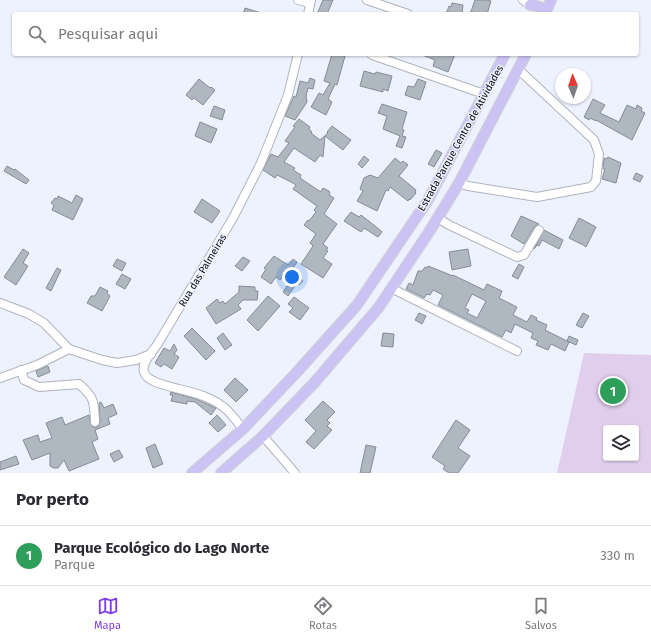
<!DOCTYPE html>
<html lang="pt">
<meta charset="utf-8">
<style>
body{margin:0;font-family:"Fira Sans",sans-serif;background:#f2f2f3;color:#2b2b33}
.controls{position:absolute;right:12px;bottom:12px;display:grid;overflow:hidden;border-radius:4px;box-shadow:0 1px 3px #0004}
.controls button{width:36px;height:36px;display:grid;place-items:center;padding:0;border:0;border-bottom:1px solid #e1e1e2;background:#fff;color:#2b2b33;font:20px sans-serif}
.compass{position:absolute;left:555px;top:68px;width:36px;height:36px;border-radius:50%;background:#fff;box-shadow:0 1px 3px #0004;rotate:358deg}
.you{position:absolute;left:292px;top:277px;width:14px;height:14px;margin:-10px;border:3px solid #fff;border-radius:50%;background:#1a73e8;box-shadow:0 0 0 6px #1a73e833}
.badge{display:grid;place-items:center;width:26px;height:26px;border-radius:50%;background:#7c3aed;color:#fff;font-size:13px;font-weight:700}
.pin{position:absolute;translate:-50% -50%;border:2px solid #fff;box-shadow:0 1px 4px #0006}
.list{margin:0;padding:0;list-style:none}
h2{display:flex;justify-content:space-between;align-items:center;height:52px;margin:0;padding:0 16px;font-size:17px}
h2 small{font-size:13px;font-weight:400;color:#7c7c81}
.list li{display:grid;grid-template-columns:26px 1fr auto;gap:12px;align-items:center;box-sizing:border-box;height:60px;padding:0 16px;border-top:1px solid #e1e1e2}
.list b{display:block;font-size:15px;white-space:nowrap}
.list p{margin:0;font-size:13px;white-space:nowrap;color:#7c7c81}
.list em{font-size:13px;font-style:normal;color:#7c7c81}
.icon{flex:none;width:22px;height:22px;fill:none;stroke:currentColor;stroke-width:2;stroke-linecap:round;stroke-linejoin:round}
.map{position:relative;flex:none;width:651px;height:473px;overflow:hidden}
.search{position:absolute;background:#fff;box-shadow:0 1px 3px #0004;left:12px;right:12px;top:12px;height:44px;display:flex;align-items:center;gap:10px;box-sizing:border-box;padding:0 14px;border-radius:4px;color:#7c7c81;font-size:15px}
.sheet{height:112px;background:#fff}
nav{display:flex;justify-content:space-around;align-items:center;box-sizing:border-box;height:56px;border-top:1px solid #e1e1e2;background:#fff;font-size:11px;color:#7c7c81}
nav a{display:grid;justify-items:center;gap:2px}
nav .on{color:#7c3aed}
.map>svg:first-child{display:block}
.green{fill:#e1ceed;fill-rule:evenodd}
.building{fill:#afb7c1;stroke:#848c95;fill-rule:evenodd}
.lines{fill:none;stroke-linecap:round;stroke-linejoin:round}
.minor-casing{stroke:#afb3be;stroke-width:10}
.major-casing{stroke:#d3d3d4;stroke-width:12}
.minor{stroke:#fff;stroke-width:8}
.major{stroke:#cbc3f4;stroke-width:10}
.labels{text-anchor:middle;stroke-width:3;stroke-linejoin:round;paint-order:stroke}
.street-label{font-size:10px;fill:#0b0c10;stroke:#eef2fe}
</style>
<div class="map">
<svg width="651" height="473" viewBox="0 0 651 473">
<rect width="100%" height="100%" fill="#eef2fe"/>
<path class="green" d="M 584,353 L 651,355 L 651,473 L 557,473 ZM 606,428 L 636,428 L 636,458 L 606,458 Z"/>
<g class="building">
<polygon points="323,0 333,0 327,14 317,14"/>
<polygon points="475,0 488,0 491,1 487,14 470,14"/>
<polygon points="452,3 463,5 462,14 446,14 449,6 451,7"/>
<polygon points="245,8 261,13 261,14 243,14"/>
<polygon points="332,54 345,56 337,85 335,84 328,99 332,102 326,115 311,107 319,93 323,95 330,83 324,81"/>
<polygon points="420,54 437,54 443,56 444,54 455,54 448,72 433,66 435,60"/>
<polygon points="364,71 375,74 376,72 392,76 388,91 383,89 383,92 360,86"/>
<polygon points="310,78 315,80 313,89 308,88 306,96 307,102 295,120 285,116 294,96 296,97 300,81 308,83"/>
<polygon points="199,79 210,88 211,87 215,90 203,105 194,98 192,100 186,95"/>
<polygon points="418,79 426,82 420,100 405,95 408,86 414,87"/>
<polygon points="593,99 605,105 600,113 619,122 627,105 636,109 637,105 642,108 641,111 645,113 632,140 596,120 596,121 590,118 589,120 584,117"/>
<polygon points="382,104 407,112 402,129 404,130 402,136 406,137 402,148 396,146 400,136 383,129 387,116 378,113"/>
<polygon points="214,106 225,110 222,120 210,116"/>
<polygon points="299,119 310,127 309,129 312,132 311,133 320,140 328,133 327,132 332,126 351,140 343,150 325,136 323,157 320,155 315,162 294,148 284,162 295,168 293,170 301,175 300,178 321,192 323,188 329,191 330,193 329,195 334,198 324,214 337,224 323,244 328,248 326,250 328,251 323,258 332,264 323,278 301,264 313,246 310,243 316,234 304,225 308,220 309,221 316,212 314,210 317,206 293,189 296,185 293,183 277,175 275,178 263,170 271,154 278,157 289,143 285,141 295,127 293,126"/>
<polygon points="200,122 217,129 211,143 195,136"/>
<polygon points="436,150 442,153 434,167 428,164"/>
<polygon points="364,156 369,160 362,168 358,164"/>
<polygon points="608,157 621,163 616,183 602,179 605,169 603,169 604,158 606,159"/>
<polygon points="395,158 401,163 403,161 408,165 399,176 416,190 415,192 416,193 410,200 409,199 408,201 390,187 388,191 386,190 377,211 357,201 363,191 360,189 364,178 370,175 378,178"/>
<polygon points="7,166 14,170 15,169 29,180 26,184 4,171"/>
<polygon points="636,173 643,176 640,182 633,179"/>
<polygon points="76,195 83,199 73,220 52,210 54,205 51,203 55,198 57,199 58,196 72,203"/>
<polygon points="202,199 220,211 212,223 194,212"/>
<polygon points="351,212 359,217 361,215 380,230 382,232 378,237 364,228 361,232 344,221"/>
<polygon points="521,216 539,224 534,227 524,244 511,236"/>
<polygon points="579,218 596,227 586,247 582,244 581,244 569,238"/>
<polygon points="544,230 563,240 559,249 542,240 539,246 537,245 534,249"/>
<polygon points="23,249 29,253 23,263 28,266 16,285 4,277"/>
<polygon points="468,249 471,266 452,270 449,252"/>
<polygon points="274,256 288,265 293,259 297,262 289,274 286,272 280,280 276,277 271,284 261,277 266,269 264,268"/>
<polygon points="243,257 250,261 242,271 235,266"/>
<polygon points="117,259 126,263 122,271 113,266"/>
<polygon points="519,264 524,267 518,279 512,276"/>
<path d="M 428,266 L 453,276 L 453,275 L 484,290 L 487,284 L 502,291 L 499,298 L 517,307 L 513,315 L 527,322 L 531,315 L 537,318 L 536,320 L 547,325 L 545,330 L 569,342 L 565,351 L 551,344 L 548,350 L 536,345 L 538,341 L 531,338 L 533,333 L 515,324 L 511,333 L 506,330 L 502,337 L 438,305 L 443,295 L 433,290 L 430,295 L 427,294 L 424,298 L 406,289 L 409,283 L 413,285 L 418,271 L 422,271 L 425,267 L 427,268 ZM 472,294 L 486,301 L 477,318 L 467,313 L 469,310 L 465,308 Z"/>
<polygon points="57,268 61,270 51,291 46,288"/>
<polygon points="122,274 131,279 125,289 116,284"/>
<polygon points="297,276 303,281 299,285 297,283 288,296 283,292 287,286 288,287"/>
<polygon points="239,286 255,287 255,291 258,291 257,300 243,300 238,305 241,309 216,324 206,308 217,299 220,303 223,301 225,304 239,292"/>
<polygon points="100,287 108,291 107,293 110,296 102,311 87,303 91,296 95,296"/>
<polygon points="268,296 280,306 258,331 247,320"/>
<polygon points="294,297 309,308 300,320 289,312 293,308 288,304"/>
<polygon points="419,313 426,316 422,324 415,320"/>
<polygon points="583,313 589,316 582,328 576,325"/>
<polygon points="192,328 215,351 206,360 184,336"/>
<polygon points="223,333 232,345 225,350 217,338"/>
<polygon points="383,333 394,334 393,347 381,346"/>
<polygon points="569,336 578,340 576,345 567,341"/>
<polygon points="174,344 177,350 174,354 179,357 172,369 164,364 161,367 155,363 164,348 170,351"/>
<polygon points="48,366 50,372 38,377 36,371"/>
<polygon points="235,378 248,390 236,402 224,390"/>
<polygon points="171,392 196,399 216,408 211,415 195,402 187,401 187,404 171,401 173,395 170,395"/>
<polygon points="323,401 335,412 327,420 330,423 327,426 332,430 314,449 306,442 316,431 305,420"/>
<polygon points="101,402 104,408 113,404 117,414 108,418 110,424 95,430 98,439 92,442 99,459 69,471 64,460 58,468 54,468 50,466 50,453 32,460 23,440 38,435 40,442 52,438 46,423 62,417 65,425 89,415 91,425 93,427 98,427 100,422 99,403"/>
<polygon points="217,415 226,425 218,432 209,423"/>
<polygon points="456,420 470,430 458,448 470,456 458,473 449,473 443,469 445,466 432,457"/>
<polygon points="155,444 163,464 153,468 146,448"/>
<polygon points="366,445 376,447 370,473 360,473"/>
<polygon points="119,450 123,457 114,462 110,454"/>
<polygon points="16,456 19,464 0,470 0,462"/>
</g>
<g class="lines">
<defs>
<g id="minor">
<polyline points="298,0 310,3"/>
<polyline points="367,0 408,14"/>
<polyline points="523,0 530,5"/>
<polyline points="308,14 311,0"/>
<polyline points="372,55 484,94"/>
<polyline points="459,183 468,186 537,197 591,187 596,181 599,154 594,140 519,70"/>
<polyline points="438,218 449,225 517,257 524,255 539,230"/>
<polyline points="391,288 517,351"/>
<polyline points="0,303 29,314 44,323 69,349 102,360 117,363 136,360 151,354"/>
<path d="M 21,370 L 24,380 L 39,387 L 79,384 C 95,398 94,402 95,422"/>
<polyline points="0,378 37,365 69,349"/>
<path d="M 243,429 C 238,423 233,416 227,410 C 214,398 196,393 179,389 C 170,386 147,383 144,372 C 141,363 152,352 157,345 L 233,218 L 261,163 L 288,95 L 298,54"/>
<polyline points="263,436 295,473"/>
</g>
<g id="major">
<polyline points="530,5 533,5 540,7 543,14"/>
<polyline points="545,14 551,0"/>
<polyline points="192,473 243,429 296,373 357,305 428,200 505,54"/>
<polyline points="221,473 263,436 315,382 379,307 429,232 459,183 526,54"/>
</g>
</defs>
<use href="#minor" class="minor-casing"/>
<use href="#major" class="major-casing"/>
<use href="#minor" class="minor"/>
<use href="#major" class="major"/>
</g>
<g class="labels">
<g class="street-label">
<text transform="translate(460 138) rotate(-61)" y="4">Estrada Parque Centro de Atividades</text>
<text transform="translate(202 270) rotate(-59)" y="4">Rua das Palmeiras</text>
</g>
</g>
</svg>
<div class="controls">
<button><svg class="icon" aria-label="layers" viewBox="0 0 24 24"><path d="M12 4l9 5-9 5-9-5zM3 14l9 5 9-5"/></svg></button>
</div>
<svg class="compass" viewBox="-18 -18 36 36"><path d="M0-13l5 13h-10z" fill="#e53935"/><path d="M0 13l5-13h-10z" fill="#7c7c81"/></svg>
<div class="you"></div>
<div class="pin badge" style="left:613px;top:391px;background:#2e9e5b">1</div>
<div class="search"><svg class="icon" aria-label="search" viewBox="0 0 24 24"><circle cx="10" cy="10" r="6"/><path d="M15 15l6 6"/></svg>Pesquisar aqui</div>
</div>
<section class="sheet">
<h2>Por perto<small></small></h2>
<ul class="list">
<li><span class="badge" style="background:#2e9e5b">1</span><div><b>Parque Ecológico do Lago Norte</b><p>Parque</p></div><em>330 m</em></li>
</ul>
</section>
<nav>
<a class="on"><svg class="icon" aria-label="map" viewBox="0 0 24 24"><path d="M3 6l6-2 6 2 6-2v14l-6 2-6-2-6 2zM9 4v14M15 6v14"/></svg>Mapa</a>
<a><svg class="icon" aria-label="directions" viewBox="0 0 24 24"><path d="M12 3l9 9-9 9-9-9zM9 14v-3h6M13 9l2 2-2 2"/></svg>Rotas</a>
<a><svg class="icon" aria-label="saved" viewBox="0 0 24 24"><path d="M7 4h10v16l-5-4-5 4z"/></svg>Salvos</a>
</nav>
